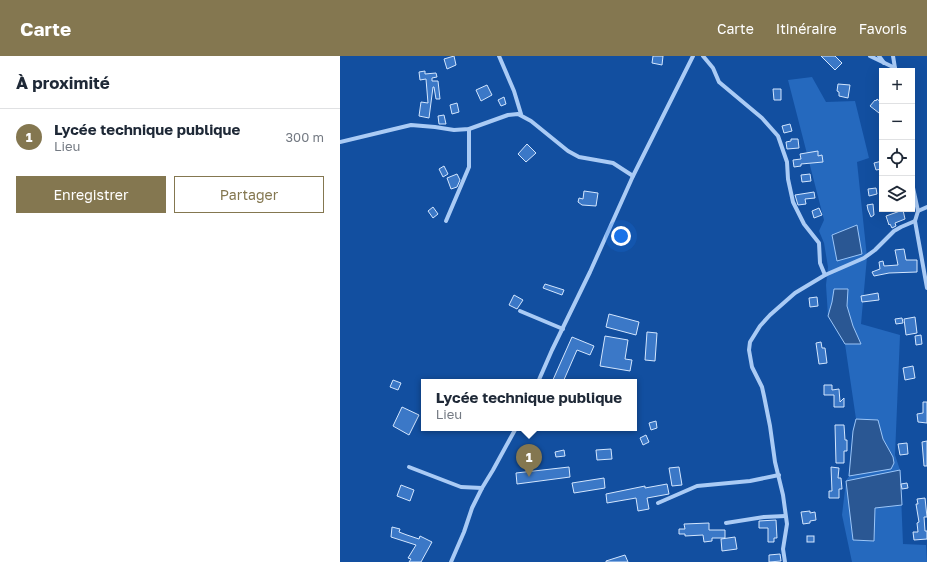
<!DOCTYPE html>
<html lang="fr">
<meta charset="utf-8">
<style>
body{margin:0;font-family:"Golos Text",sans-serif;background:#f2f2f3;color:#1f2937}
.controls{position:absolute;right:12px;top:12px;display:grid;overflow:hidden;border-radius:0px;box-shadow:0 4px 16px #0002}
.controls button{width:36px;height:36px;display:grid;place-items:center;padding:0;border:0;border-bottom:1px solid #e0e1e3;background:#fff;color:#1f2937;font:20px sans-serif}
.you{position:absolute;left:281px;top:180px;width:14px;height:14px;margin:-10px;border:3px solid #fff;border-radius:50%;background:#1a73e8;box-shadow:0 0 0 6px #1a73e833}
.badge{display:grid;place-items:center;width:26px;height:26px;border-radius:50%;background:#847750;color:#fff;font-size:13px;font-weight:700}
.pin{position:absolute;translate:-50% -33px;filter:drop-shadow(0 1px 2px #0008)}
.pin::after{content:'';position:absolute;top:21px;width:14px;height:12px;background:inherit;clip-path:polygon(0 0,100% 0,50% 100%)}
.popup{position:absolute;left:81px;top:323px;width:216px;height:52px;box-sizing:border-box;display:grid;place-content:center;border-radius:0px;background:#fff;filter:drop-shadow(0 1px 3px #0005);font-size:13px;white-space:nowrap;color:#747a83}
.popup b{font-size:15px;color:#1f2937}
.popup::after{content:'';position:absolute;left:50%;top:100%;margin-left:-8px;border:8px solid transparent;border-top-color:#fff}
.list{margin:0;padding:0;list-style:none}
h2{display:flex;justify-content:space-between;align-items:center;height:52px;margin:0;padding:0 16px;font-size:17px}
h2 small{font-size:13px;font-weight:400;color:#747a83}
.list li{display:grid;grid-template-columns:26px 1fr auto;gap:12px;align-items:center;box-sizing:border-box;height:56px;padding:0 16px;border-top:1px solid #e0e1e3}
.list b{display:block;font-size:15px;white-space:nowrap}
.list p{margin:0;font-size:13px;white-space:nowrap;color:#747a83}
.list em{font-size:13px;font-style:normal;color:#747a83}
.actions{display:flex;gap:8px;padding:12px 16px}
.actions a{flex:1;padding:9px 0;border:1px solid #847750;border-radius:0px;text-align:center;font-size:14px;color:#847750}
.actions .main{background:#847750;color:#fff}
.icon{flex:none;width:22px;height:22px;fill:none;stroke:currentColor;stroke-width:2;stroke-linecap:round;stroke-linejoin:round}
.map{position:relative;flex:none;width:587px;height:506px;overflow:hidden}
header{display:flex;align-items:center;gap:24px;box-sizing:border-box;height:56px;padding:0 20px;background:#847750;color:#fff}
header strong{font-size:19px}
nav{display:flex;gap:22px;margin-inline-start:auto;font-size:14px}
main{display:flex}
aside{flex:1;background:#fff}
.map>svg:first-child{display:block}
.green{fill:#2569be}
.water{fill:#2a5793;stroke:#9cc6f8}
.building{fill:#3b78c7;stroke:#d3e6fe}
.lines{fill:none;stroke-linecap:round;stroke-linejoin:round}
.minor{stroke:#aacbf5;stroke-width:4}
</style>
<header>
<strong>Carte</strong>
<nav><a>Carte</a><a>Itinéraire</a><a>Favoris</a></nav>
</header>
<main>
<aside>
<h2>À proximité<small></small></h2>
<ul class="list">
<li><span class="badge">1</span><div><b>Lycée technique publique</b><p>Lieu</p></div><em>300 m</em></li>
</ul>
<div class="actions"><a class="main">Enregistrer</a><a>Partager</a></div>
</aside>
<div class="map">
<svg width="587" height="506" viewBox="0 0 587 506">
<rect width="100%" height="100%" fill="#124fa0"/>
<polygon class="green" points="472,21 486,46 515,45 529,102 517,106 527,201 521,268 560,279 555,399 560,414 563,488 586,489 587,506 512,506 502,459 506,425 509,420 513,375 516,363 505,288 488,260 486,229 488,211 484,187 479,175 484,164 448,24"/>
<g class="water">
<polygon points="517,169 522,198 497,205 492,179"/>
<polygon points="494,233 508,233 507,250 513,270 521,288 505,288 488,260 492,246"/>
<polygon points="516,363 538,364 543,383 553,401 554,407 551,413 509,420 513,375"/>
<polygon points="560,414 562,449 535,452 534,485 513,484 506,425"/>
</g>
<g class="building">
<polygon points="114,0 116,9 107,13 104,3"/>
<polygon points="313,0 323,0 322,9 312,7"/>
<polygon points="481,0 495,0 502,7 495,14"/>
<polygon points="85,15 85,18 96,17 97,21 92,22 92,25 98,25 100,43 96,43 94,31 93,31 89,62 79,60 81,46 88,47 86,23 80,24 79,16"/>
<polygon points="498,28 510,29 508,42 499,40 499,36 497,35"/>
<polygon points="147,29 152,39 141,45 136,34"/>
<polygon points="433,33 441,33 441,44 434,44"/>
<polygon points="164,41 166,48 161,50 158,44"/>
<polygon points="537,43 542,47 542,53 539,57 530,50 535,44 536,45"/>
<polygon points="117,47 119,56 112,58 110,49"/>
<polygon points="104,59 106,68 99,68 98,60"/>
<polygon points="450,68 452,75 444,77 442,70"/>
<polygon points="451,83 458,83 459,92 447,93 446,86 451,85"/>
<polygon points="187,88 196,97 186,106 178,98"/>
<polygon points="478,95 478,100 482,99 483,106 461,108 461,110 454,111 453,104 461,103 460,98"/>
<polygon points="542,105 542,113 536,114 534,107"/>
<polygon points="104,110 108,118 103,121 99,113"/>
<polygon points="117,118 120,124 117,131 111,133 107,122"/>
<polygon points="470,118 471,125 462,126 461,119"/>
<polygon points="536,132 537,138 529,140 528,133"/>
<polygon points="244,135 258,137 256,150 242,149 238,146 239,142 243,143"/>
<polygon points="474,136 475,142 465,143 466,148 458,149 455,139"/>
<polygon points="533,148 534,159 531,161 528,154 527,149"/>
<polygon points="93,151 98,158 93,162 88,155"/>
<polygon points="479,152 482,159 474,162 472,155"/>
<polygon points="563,154 565,163 555,167 556,170 552,172 550,168 549,169 546,160"/>
<polygon points="564,193 566,204 577,204 577,216 549,217 534,220 532,216 540,213 539,206 543,205 544,210 558,209 555,194"/>
<polygon points="205,228 224,234 222,239 203,232"/>
<polygon points="538,237 539,244 522,246 521,240"/>
<polygon points="174,239 183,244 177,253 169,249"/>
<polygon points="477,241 478,250 470,251 469,242"/>
<polygon points="269,258 299,266 296,279 266,271"/>
<polygon points="575,261 577,277 566,279 564,263"/>
<polygon points="562,262 563,267 556,268 555,263"/>
<polygon points="307,276 317,277 315,305 305,304"/>
<polygon points="581,279 582,288 576,289 575,280"/>
<polygon points="265,280 288,284 285,303 292,304 290,315 260,310"/>
<polygon points="232,281 254,290 250,299 237,294 223,326 212,326"/>
<polygon points="481,286 482,292 485,292 487,307 479,308 476,287"/>
<polygon points="573,310 575,322 565,324 563,312"/>
<polygon points="53,324 61,327 58,334 50,331"/>
<polygon points="484,329 492,329 492,334 499,333 500,346 504,342 504,351 494,351 494,339 484,339"/>
<polygon points="583,346 587,346 587,367 578,366 577,358 583,357"/>
<polygon points="62,351 79,359 69,379 53,370"/>
<polygon points="316,365 317,372 311,374 309,367"/>
<polygon points="495,369 504,369 505,384 507,384 507,395 504,395 504,407 496,407"/>
<polygon points="306,379 309,386 303,389 300,382"/>
<polygon points="587,385 587,410 584,410 582,386"/>
<polygon points="567,387 568,398 560,399 558,388"/>
<polygon points="271,393 272,403 257,404 256,394"/>
<polygon points="224,394 225,400 216,401 215,396"/>
<polygon points="229,411 230,421 177,428 176,417"/>
<polygon points="339,411 342,429 332,430 329,412"/>
<polygon points="491,411 499,412 498,422 501,422 502,433 499,433 499,442 489,442 489,435 492,435"/>
<polygon points="264,422 265,432 234,437 232,427"/>
<polygon points="567,427 568,432 562,433 561,428"/>
<polygon points="327,428 329,438 307,442 309,453 298,455 296,442 267,447 266,438 305,430 305,432"/>
<polygon points="61,429 74,434 70,445 57,440"/>
<polygon points="585,442 587,461 584,461 585,475 587,475 587,483 574,484 573,476 578,476 577,467 579,466 576,448 578,448 577,443"/>
<polygon points="470,455 470,457 475,456 476,464 470,465 470,467 463,468 461,456"/>
<polygon points="436,464 437,482 434,482 434,486 428,486 428,472 419,472 419,465"/>
<polygon points="369,467 369,474 385,474 385,482 372,482 372,485 364,486 363,479 345,480 345,478 339,478 339,473 345,473 344,468"/>
<polygon points="52,471 60,473 59,476 67,479 79,483 80,480 92,486 81,506 69,506 71,503 68,502 76,489 51,481"/>
<rect x="467" y="480" width="7" height="6"/>
<polygon points="395,481 397,493 382,495 381,483"/>
<polygon points="440,498 441,505 429,506 429,499"/>
<polygon points="285,499 288,506 266,506 266,505"/>
</g>
<g class="lines">
<g class="minor">
<polyline points="159,0 174,35 181,58"/>
<polyline points="363,0 373,12 379,26 422,62 438,80 447,106 448,123 453,146 464,168 479,187 480,207 485,219"/>
<polyline points="530,0 555,12 555,15"/>
<polyline points="539,0 544,7"/>
<polyline points="553,0 555,12"/>
<polyline points="0,86 71,69 95,71 114,74 129,73 168,59 178,58 191,65 228,95 239,101 273,107 293,120"/>
<polyline points="572,127 578,155 575,165 587,232"/>
<polyline points="578,155 587,151"/>
<polyline points="106,165 129,111 129,73"/>
<polyline points="180,255 223,273"/>
<polyline points="198,326 212,294 250,216 293,120 353,0"/>
<polyline points="69,411 121,431 142,432"/>
<polyline points="318,447 357,430 410,425 439,419"/>
<polyline points="386,467 424,461 445,460"/>
<polyline points="111,506 124,476 132,452 142,432 153,414 176,372"/>
<polyline points="445,506 443,493 447,468 443,439 435,406 430,370 424,340 422,331 412,311 409,294 410,286 420,270 430,259 455,237 485,219 524,202 535,194 554,175 561,171 575,165"/>
</g>
</g>
</svg>
<div class="controls">
<button>+</button>
<button>−</button>
<button><svg class="icon" aria-label="locate" viewBox="0 0 24 24"><circle cx="12" cy="12" r="6"/><path d="M12 2v4M12 18v4M2 12h4M18 12h4"/></svg></button>
<button><svg class="icon" aria-label="layers" viewBox="0 0 24 24"><path d="M12 4l9 5-9 5-9-5zM3 14l9 5 9-5"/></svg></button>
</div>
<div class="you"></div>
<div class="pin badge" style="left:189px;top:421px">1</div>
<div class="popup"><b>Lycée technique publique</b>Lieu</div>
</div>
</main>
